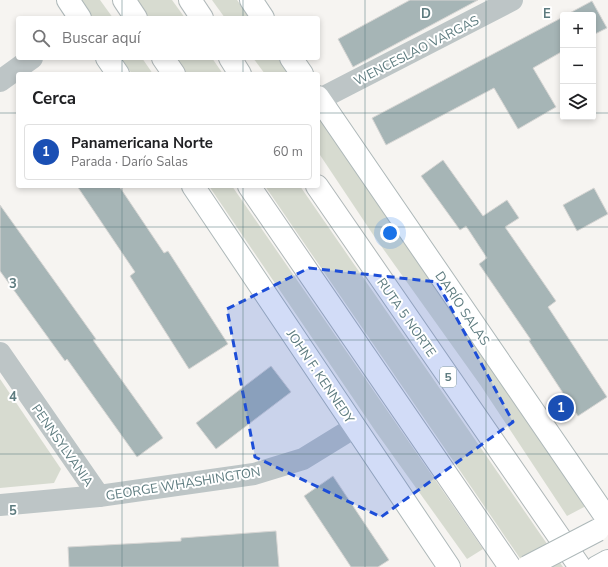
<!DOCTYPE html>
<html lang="es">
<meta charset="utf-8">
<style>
body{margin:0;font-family:"Nunito Sans",sans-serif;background:#f6f6f6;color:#202124}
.controls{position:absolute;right:12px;top:12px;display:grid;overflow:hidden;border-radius:4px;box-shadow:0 2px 6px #0003}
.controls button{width:36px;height:36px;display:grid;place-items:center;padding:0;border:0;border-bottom:1px solid #e0e0e0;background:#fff;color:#202124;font:20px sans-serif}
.you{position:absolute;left:390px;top:233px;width:14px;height:14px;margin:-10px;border:3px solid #fff;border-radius:50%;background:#1a73e8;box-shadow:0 0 0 6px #1a73e833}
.badge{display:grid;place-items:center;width:26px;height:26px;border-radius:50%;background:#111827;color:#fff;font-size:13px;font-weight:700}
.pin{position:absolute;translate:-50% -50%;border:2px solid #fff;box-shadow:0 1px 4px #0006}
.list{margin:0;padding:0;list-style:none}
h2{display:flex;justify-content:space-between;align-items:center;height:52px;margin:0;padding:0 16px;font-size:17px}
h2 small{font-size:13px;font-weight:400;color:#757577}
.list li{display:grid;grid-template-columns:26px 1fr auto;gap:12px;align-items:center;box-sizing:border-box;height:56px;margin:0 8px 8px;padding:0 8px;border:1px solid #e0e0e0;border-radius:4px}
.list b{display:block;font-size:15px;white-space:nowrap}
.list p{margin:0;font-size:13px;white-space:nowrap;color:#757577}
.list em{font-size:13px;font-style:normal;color:#757577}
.icon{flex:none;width:22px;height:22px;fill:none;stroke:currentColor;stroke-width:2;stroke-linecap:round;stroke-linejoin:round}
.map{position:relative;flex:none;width:608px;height:567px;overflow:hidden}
.search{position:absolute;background:#fff;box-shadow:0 2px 6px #0003;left:16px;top:16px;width:304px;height:44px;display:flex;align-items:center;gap:10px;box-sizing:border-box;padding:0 14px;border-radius:4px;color:#757577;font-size:15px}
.panel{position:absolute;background:#fff;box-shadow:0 2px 6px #0003;left:16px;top:72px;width:304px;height:116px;border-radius:4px}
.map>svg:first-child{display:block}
.green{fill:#d7dbd0}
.building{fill:#a6b5b6;stroke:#d7d6d4}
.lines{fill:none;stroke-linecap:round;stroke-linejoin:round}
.secondary-casing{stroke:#adb8b9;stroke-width:24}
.primary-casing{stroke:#aeb8b9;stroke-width:24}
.trunk-casing{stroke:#b0b8b9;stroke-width:24}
.minor{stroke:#bdc5c6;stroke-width:22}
.tertiary{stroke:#bdc5c6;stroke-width:22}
.secondary{stroke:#fff;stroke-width:22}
.primary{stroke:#fff;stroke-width:22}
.trunk{stroke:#fff;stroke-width:22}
.secondary-bridge-casing{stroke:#adb8b9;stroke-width:24;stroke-linecap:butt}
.secondary-bridge{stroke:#fff;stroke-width:22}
.marked{fill:#1d4ed8;fill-opacity:0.2;stroke:#1d4ed8;stroke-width:3;stroke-dasharray:8 5;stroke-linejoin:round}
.grid{fill:none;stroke:#5d7b7f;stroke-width:1;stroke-opacity:0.55}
.labels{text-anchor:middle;stroke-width:4;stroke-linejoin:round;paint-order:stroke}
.shield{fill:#fff;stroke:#8ea3a5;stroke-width:1}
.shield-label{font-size:12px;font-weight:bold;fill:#5d7b7f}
.street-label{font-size:13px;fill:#5d7b7f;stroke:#fff}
.grid-label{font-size:13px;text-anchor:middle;font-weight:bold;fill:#5d7b7f;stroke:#fff;stroke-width:4;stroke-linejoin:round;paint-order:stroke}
</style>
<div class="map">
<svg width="608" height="567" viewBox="0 0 608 567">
<rect width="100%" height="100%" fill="#f6f4f1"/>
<g class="green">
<polygon points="79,0 100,0 113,18 92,18"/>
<polygon points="137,0 172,0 185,18 149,18"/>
<polygon points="212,0 237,0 250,18 225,18"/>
<polygon points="121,58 142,58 153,74 132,74"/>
<polygon points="176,58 212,58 223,74 187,74"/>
<polygon points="253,58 278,58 289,74 265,74"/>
<polygon points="318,115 586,506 567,516 481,386 374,236 318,152"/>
<polygon points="209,186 232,186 483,549 467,559 376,432"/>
<polygon points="265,186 300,186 563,567 526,567"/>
<polygon points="0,379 61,469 54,483 0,488"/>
</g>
<g class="building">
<polygon points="410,0 478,0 353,67 338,39"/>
<polygon points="592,1 607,28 593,35 593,15 566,15"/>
<polygon points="563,17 563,51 533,68 556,107 518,129 494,88 386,145 372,118"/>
<polygon points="443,160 483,216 507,200 519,218 505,227 556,301 548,307 607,397 578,416 529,341 531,340 479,264 487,258 466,226 460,230 421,176"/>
<polygon points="77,186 119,186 164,253 168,251 228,344 189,369 130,276 135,272"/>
<polygon points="594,188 608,214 577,231 563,205"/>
<polygon points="0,205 96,339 93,340 163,438 137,457 67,359 65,361 0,271"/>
<polygon points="271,366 291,392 216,449 196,423"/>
<polygon points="333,476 389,560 378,567 351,567 304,496"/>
<polygon points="276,531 279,567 69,567 68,547 181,541 181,538"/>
</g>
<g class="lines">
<defs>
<polyline id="secondary" points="597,567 608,561"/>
<g id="primary">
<polyline points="68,0 80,18"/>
<polyline points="251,0 263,18"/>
<polyline points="107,58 118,74"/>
<polyline points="291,58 302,74"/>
<polyline points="318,97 608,520"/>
<polyline points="193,186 449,567"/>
</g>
<g id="trunk">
<polyline points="124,0 136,18"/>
<polyline points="190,0 202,18"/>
<polyline points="163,58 174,74"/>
<polyline points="230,58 240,74"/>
<polyline points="249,186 510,567"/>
<polyline points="317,186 580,567"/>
</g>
</defs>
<use href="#secondary" class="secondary-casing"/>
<use href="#primary" class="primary-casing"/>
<use href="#trunk" class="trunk-casing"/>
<g class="minor">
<polyline points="0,81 32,58"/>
<polyline points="0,353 99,496"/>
<polyline points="0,505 99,496 254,474 303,459 355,427"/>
</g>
<polyline class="tertiary" points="320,99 512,0"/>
<use href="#secondary" class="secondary"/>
<use href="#primary" class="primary"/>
<use href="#trunk" class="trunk"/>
<defs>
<polyline id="secondary-bridge" points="527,567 598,530"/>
</defs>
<use href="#secondary-bridge" class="secondary-bridge-casing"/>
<use href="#secondary-bridge" class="secondary-bridge"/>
</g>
<path class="marked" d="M 309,268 L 437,282 L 513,422 L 381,517 L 255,457 L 227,309 Z"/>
<path class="grid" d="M 122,0 L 122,18M 243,0 L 243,18M 365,0 L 365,567M 486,0 L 486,567M 122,58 L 122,74M 243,58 L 243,74M 0,113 L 18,113M 318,113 L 563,113M 593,113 L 608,113M 122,186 L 122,567M 243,186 L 243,567M 0,227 L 608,227M 0,340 L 608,340M 0,454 L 608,454"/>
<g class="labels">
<rect class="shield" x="440" y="367" width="16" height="20" rx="3"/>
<g class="shield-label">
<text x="448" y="381">5</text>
</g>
<g class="street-label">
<text transform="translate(416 50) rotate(-27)" y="5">WENCESLAO VARGAS</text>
<text transform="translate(463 308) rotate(56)" y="5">DARÍO SALAS</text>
<text transform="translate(407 317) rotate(55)" y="5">RUTA 5 NORTE</text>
<text transform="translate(321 376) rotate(56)" y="5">JOHN F. KENNEDY</text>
<text transform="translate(63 445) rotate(55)" y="5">PENNSYLVANIA</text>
<text transform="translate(183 483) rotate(-9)" y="5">GEORGE WHASHINGTON</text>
</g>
</g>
<g class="grid-label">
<text x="426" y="18">D</text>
<text x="547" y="18">E</text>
<text x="13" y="288">3</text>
<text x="13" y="401">4</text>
<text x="13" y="515">5</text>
</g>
</svg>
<div class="controls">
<button>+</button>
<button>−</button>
<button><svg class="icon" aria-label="layers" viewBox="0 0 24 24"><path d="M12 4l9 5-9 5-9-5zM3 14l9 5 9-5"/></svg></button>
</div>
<div class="you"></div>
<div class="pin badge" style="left:561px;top:408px;background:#1a4fb4">1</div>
<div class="search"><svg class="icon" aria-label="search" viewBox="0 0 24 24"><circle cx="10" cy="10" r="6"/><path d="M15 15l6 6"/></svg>Buscar aquí</div>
<section class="panel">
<h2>Cerca<small></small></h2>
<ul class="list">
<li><span class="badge" style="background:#1a4fb4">1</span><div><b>Panamericana Norte</b><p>Parada · Darío Salas</p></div><em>60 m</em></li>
</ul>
</section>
</div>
